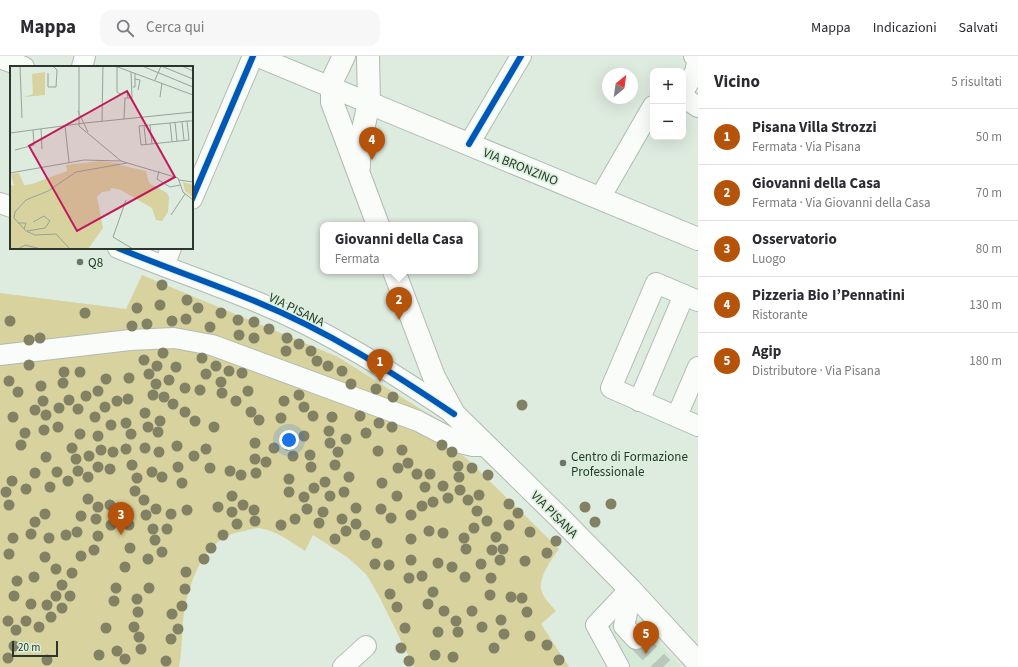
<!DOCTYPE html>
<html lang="it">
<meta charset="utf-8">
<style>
body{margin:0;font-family:"Source Sans 3",sans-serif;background:#f7f7f7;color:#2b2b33}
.controls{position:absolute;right:12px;top:12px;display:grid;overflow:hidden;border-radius:8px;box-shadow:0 4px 16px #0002}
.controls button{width:36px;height:36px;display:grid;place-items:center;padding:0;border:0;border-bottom:1px solid #e1e1e2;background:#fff;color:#2b2b33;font:20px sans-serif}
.compass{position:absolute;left:602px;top:12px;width:36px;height:36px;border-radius:50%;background:#fff;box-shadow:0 4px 16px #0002;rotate:29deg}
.scale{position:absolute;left:12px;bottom:10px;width:46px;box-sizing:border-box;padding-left:4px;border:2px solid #2d362e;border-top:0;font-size:11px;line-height:14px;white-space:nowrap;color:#2d362e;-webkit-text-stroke:3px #d9f0db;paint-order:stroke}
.you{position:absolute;left:289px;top:384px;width:14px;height:14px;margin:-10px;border:3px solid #fff;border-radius:50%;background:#1a73e8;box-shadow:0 0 0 6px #1a73e833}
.badge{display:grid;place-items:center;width:26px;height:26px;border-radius:50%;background:#b45309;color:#fff;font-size:13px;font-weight:700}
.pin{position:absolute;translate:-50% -33px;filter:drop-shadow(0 1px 2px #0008)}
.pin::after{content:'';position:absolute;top:21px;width:14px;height:12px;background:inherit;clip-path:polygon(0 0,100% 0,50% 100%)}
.popup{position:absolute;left:320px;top:166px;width:158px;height:52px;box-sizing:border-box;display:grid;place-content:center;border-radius:8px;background:#fff;filter:drop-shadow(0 1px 3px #0005);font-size:13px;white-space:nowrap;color:#7c7c81}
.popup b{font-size:15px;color:#2b2b33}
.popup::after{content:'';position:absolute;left:50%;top:100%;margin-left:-8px;border:8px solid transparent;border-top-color:#fff}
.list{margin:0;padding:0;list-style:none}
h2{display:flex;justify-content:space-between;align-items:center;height:52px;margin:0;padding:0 16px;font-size:17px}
h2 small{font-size:13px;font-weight:400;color:#7c7c81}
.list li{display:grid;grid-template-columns:26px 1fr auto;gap:12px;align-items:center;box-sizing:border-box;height:56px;padding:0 16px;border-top:1px solid #e1e1e2}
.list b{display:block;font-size:15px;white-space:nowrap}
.list p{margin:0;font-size:13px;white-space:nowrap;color:#7c7c81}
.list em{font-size:13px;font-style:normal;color:#7c7c81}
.icon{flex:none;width:22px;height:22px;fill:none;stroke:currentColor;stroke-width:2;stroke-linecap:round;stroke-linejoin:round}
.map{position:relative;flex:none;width:698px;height:611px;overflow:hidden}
header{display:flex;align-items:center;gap:24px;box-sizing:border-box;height:56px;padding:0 20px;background:#fff;border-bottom:1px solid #e1e1e2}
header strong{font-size:19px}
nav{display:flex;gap:22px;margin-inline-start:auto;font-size:14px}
.search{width:280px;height:36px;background:#f7f7f7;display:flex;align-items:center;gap:10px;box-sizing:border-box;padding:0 14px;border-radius:12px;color:#7c7c81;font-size:15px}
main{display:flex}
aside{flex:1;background:#fff}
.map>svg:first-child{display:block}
.built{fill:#d4ead7}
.green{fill:#d7d29e}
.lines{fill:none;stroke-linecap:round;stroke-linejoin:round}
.minor-tunnel{stroke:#bbc7bc;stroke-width:20;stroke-dasharray:20 10;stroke-linecap:butt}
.minor-casing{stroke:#b0bbb1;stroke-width:22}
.major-casing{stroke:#b0bbb1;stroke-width:24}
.minor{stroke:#fafcfa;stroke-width:20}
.major{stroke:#fafcfa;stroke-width:22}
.cycleway-casing{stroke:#d9f0db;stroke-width:8}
.cycleway{stroke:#0057b8;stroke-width:6}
.tree{fill:#828164}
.poi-dot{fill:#6b756c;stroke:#d9f0db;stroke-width:1.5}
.labels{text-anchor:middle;stroke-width:3.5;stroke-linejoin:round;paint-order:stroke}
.street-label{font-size:13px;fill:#2d362e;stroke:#d9f0db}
.poi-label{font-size:13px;fill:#2d362e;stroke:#d9f0db;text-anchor:start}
.inset-road{fill:none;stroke:#97a398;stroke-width:1}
.view{fill:#c2185b;fill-opacity:0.15;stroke:#c2185b;stroke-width:2}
.inset-edge{fill:none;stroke:#2d362e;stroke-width:2}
</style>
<header>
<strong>Mappa</strong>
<div class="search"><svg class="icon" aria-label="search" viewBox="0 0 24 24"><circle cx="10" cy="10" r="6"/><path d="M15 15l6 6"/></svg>Cerca qui</div>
<nav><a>Mappa</a><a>Indicazioni</a><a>Salvati</a></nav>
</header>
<main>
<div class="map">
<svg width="698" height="611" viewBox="0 0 698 611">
<rect width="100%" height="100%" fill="#deebdf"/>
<polygon class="built" points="623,548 672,601 681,611 627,611 604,566"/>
<path class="green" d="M 142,219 L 338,301 L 441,366 L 452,392 L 466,402 L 559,493 C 552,502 539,521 541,533 C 543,542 551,549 556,555 L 541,568 L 569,611 L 414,611 L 379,540 L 366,518 L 347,501 L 313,479 L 305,495 C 291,486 276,474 259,472 C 254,472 248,474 244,475 C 207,480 192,518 185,551 C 181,571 183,591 179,611 L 0,611 L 0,237 L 126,253 Z"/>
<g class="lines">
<polyline class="minor-tunnel" points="636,583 663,611"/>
<defs>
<g id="minor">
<polyline points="256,0 369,47"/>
<polyline points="0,2 24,11"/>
<polyline points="82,11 85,0"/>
<polyline points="683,36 695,16 698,3 694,0"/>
<polyline points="683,41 698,51"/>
<polyline points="469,88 521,0"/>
<polyline points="600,142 653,50"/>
<polyline points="192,143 253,0"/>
<polyline points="0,147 11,151"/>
<path d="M 118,192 C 164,211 211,227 257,246 C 328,275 390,315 454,358"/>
<polyline points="164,210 171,192"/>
<polyline points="698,245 656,227 611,332 698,370"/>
<polyline points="0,299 130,284 174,282 212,289 418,365 460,387 473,390 486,390"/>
<polyline points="639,345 684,239"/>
<polyline points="677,360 698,311"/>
<polyline points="632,535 624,570 636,583"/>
<polyline points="343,611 366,590"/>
<polyline points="619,611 596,569 630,533"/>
</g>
<g id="major">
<polyline points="344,0 332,25 332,46 378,169"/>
<polyline points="369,47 698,183"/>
<polyline points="359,110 359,91 369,47 368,0"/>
<polyline points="394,215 434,321 454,358 559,461 630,533 698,607"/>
</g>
</defs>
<use href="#minor" class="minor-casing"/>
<use href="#major" class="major-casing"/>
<use href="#minor" class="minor"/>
<use href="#major" class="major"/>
<defs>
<g id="cycleway">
<polyline points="469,88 521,0"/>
<polyline points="192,143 253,0"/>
<path d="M 118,192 C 164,211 211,227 257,246 C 328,275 390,315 454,358"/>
</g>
</defs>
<use href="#cycleway" class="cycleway-casing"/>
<use href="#cycleway" class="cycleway"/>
</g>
<g class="tree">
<circle cx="162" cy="229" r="5.5"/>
<circle cx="187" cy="244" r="5.5"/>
<circle cx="160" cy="249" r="5.5"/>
<circle cx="137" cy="252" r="5.5"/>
<circle cx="198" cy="252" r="5.5"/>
<circle cx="85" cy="257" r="5.5"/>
<circle cx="221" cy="257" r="5.5"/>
<circle cx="186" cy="263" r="5.5"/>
<circle cx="238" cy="264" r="5.5"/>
<circle cx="10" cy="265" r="5.5"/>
<circle cx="172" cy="265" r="5.5"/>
<circle cx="254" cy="266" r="5.5"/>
<circle cx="147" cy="268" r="5.5"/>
<circle cx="132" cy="270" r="5.5"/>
<circle cx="210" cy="271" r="5.5"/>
<circle cx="269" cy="273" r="5.5"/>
<circle cx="239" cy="279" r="5.5"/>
<circle cx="40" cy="282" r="5.5"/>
<circle cx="254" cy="282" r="5.5"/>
<circle cx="287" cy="282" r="5.5"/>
<circle cx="29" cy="284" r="5.5"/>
<circle cx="299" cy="288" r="5.5"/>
<circle cx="286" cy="295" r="5.5"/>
<circle cx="311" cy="295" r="5.5"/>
<circle cx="163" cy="297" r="5.5"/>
<circle cx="202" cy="302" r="5.5"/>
<circle cx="144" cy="304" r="5.5"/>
<circle cx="317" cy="305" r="5.5"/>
<circle cx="29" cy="309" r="5.5"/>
<circle cx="157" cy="310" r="5.5"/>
<circle cx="216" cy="310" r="5.5"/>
<circle cx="328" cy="310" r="5.5"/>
<circle cx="176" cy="311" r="5.5"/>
<circle cx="229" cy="315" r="5.5"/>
<circle cx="342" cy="315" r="5.5"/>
<circle cx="64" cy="316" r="5.5"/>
<circle cx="80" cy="316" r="5.5"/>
<circle cx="242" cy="317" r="5.5"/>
<circle cx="149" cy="318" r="5.5"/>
<circle cx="206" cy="318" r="5.5"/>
<circle cx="129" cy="322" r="5.5"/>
<circle cx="106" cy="323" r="5.5"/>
<circle cx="169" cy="324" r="5.5"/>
<circle cx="9" cy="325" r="5.5"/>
<circle cx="221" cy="326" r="5.5"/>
<circle cx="63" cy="327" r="5.5"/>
<circle cx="156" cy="328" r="5.5"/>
<circle cx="351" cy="328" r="5.5"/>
<circle cx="41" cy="330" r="5.5"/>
<circle cx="185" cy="332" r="5.5"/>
<circle cx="376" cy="333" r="5.5"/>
<circle cx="200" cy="334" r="5.5"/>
<circle cx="98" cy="335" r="5.5"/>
<circle cx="248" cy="335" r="5.5"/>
<circle cx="18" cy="336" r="5.5"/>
<circle cx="222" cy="337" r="5.5"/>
<circle cx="153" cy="339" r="5.5"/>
<circle cx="299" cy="339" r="5.5"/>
<circle cx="86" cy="340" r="5.5"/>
<circle cx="164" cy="341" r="5.5"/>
<circle cx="393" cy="341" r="5.5"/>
<circle cx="128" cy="343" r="5.5"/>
<circle cx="69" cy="344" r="5.5"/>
<circle cx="43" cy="345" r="5.5"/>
<circle cx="117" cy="345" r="5.5"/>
<circle cx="236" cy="345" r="5.5"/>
<circle cx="284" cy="345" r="5.5"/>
<circle cx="173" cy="348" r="5.5"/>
<circle cx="522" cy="349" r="5.5"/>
<circle cx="105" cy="351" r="5.5"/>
<circle cx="304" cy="351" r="5.5"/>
<circle cx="59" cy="352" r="5.5"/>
<circle cx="78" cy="353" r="5.5"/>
<circle cx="35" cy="354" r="5.5"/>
<circle cx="185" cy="356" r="5.5"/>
<circle cx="251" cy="356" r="5.5"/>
<circle cx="145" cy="357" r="5.5"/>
<circle cx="46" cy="359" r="5.5"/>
<circle cx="313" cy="360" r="5.5"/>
<circle cx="360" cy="360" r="5.5"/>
<circle cx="13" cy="361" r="5.5"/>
<circle cx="95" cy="361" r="5.5"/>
<circle cx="332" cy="361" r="5.5"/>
<circle cx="281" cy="362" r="5.5"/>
<circle cx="259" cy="364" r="5.5"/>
<circle cx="160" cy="365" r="5.5"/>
<circle cx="195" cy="365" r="5.5"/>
<circle cx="126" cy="367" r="5.5"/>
<circle cx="379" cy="367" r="5.5"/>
<circle cx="111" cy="369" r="5.5"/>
<circle cx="58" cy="371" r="5.5"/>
<circle cx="148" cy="371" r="5.5"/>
<circle cx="214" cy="371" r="5.5"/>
<circle cx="392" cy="371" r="5.5"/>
<circle cx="44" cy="374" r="5.5"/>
<circle cx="329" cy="375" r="5.5"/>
<circle cx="158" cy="376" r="5.5"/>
<circle cx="25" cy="377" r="5.5"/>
<circle cx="366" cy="377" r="5.5"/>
<circle cx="80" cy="378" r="5.5"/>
<circle cx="131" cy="378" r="5.5"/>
<circle cx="98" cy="380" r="5.5"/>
<circle cx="304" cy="380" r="5.5"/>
<circle cx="346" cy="383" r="5.5"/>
<circle cx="255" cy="387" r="5.5"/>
<circle cx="330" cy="387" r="5.5"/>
<circle cx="21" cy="389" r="5.5"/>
<circle cx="288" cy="389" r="5.5"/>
<circle cx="442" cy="389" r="5.5"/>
<circle cx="177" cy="390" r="5.5"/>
<circle cx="72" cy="392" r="5.5"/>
<circle cx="145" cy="392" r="5.5"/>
<circle cx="274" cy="392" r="5.5"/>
<circle cx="126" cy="393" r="5.5"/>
<circle cx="206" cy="393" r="5.5"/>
<circle cx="101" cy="394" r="5.5"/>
<circle cx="402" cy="394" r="5.5"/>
<circle cx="378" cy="395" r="5.5"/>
<circle cx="113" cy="396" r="5.5"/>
<circle cx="159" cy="396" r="5.5"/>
<circle cx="338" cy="396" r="5.5"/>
<circle cx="452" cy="396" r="5.5"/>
<circle cx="310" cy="399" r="5.5"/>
<circle cx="89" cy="400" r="5.5"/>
<circle cx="194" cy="400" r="5.5"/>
<circle cx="293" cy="400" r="5.5"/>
<circle cx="46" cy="401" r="5.5"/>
<circle cx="76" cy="403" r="5.5"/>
<circle cx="255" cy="403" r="5.5"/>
<circle cx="266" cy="406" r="5.5"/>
<circle cx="408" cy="407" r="5.5"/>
<circle cx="132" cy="409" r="5.5"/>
<circle cx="335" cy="409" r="5.5"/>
<circle cx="458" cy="410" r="5.5"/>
<circle cx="98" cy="411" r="5.5"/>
<circle cx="178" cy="411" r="5.5"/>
<circle cx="311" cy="411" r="5.5"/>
<circle cx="210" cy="412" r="5.5"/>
<circle cx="398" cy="412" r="5.5"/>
<circle cx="472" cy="412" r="5.5"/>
<circle cx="110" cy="413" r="5.5"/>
<circle cx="78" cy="415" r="5.5"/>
<circle cx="230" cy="415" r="5.5"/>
<circle cx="57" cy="416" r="5.5"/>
<circle cx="152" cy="416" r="5.5"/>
<circle cx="35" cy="417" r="5.5"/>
<circle cx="256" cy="417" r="5.5"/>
<circle cx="417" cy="418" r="5.5"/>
<circle cx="430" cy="418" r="5.5"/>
<circle cx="241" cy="419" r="5.5"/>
<circle cx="488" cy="419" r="5.5"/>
<circle cx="88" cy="421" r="5.5"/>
<circle cx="162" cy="421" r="5.5"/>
<circle cx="349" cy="421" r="5.5"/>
<circle cx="459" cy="421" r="5.5"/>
<circle cx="137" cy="422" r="5.5"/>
<circle cx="289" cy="423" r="5.5"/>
<circle cx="12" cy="425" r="5.5"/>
<circle cx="68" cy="425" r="5.5"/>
<circle cx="325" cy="426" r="5.5"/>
<circle cx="182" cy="427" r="5.5"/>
<circle cx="382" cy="427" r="5.5"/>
<circle cx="443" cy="430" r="5.5"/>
<circle cx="50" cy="431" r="5.5"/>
<circle cx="425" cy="431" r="5.5"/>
<circle cx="314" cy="432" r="5.5"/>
<circle cx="26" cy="433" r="5.5"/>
<circle cx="460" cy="434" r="5.5"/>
<circle cx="135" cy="435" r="5.5"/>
<circle cx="6" cy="436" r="5.5"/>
<circle cx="289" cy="436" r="5.5"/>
<circle cx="344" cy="436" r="5.5"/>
<circle cx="479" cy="439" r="5.5"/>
<circle cx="232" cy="440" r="5.5"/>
<circle cx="330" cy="440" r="5.5"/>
<circle cx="397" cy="440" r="5.5"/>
<circle cx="304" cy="441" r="5.5"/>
<circle cx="448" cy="442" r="5.5"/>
<circle cx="88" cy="443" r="5.5"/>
<circle cx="144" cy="444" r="5.5"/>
<circle cx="468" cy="444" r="5.5"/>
<circle cx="433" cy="446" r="5.5"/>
<circle cx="509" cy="448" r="5.5"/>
<circle cx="611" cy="448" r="5.5"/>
<circle cx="9" cy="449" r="5.5"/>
<circle cx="110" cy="449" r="5.5"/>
<circle cx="243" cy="449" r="5.5"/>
<circle cx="422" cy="450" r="5.5"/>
<circle cx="98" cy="451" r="5.5"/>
<circle cx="218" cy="451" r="5.5"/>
<circle cx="585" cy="451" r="5.5"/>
<circle cx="356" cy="452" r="5.5"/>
<circle cx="123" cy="453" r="5.5"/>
<circle cx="156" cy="453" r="5.5"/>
<circle cx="307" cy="453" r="5.5"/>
<circle cx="381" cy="453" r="5.5"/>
<circle cx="187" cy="454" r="5.5"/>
<circle cx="254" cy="454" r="5.5"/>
<circle cx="477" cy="455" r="5.5"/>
<circle cx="232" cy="456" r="5.5"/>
<circle cx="323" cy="456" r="5.5"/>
<circle cx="518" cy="457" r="5.5"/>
<circle cx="45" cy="458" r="5.5"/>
<circle cx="171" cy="458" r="5.5"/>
<circle cx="146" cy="459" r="5.5"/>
<circle cx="411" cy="459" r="5.5"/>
<circle cx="81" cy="460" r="5.5"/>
<circle cx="391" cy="462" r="5.5"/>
<circle cx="96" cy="463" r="5.5"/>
<circle cx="295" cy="463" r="5.5"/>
<circle cx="342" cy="463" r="5.5"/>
<circle cx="255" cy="465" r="5.5"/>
<circle cx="487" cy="465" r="5.5"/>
<circle cx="35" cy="466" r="5.5"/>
<circle cx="595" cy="466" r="5.5"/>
<circle cx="319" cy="467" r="5.5"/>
<circle cx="237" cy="468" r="5.5"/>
<circle cx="356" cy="468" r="5.5"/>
<circle cx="111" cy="469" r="5.5"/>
<circle cx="129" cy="469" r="5.5"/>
<circle cx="281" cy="469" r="5.5"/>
<circle cx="509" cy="469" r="5.5"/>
<circle cx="474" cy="472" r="5.5"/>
<circle cx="153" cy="473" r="5.5"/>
<circle cx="167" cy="473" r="5.5"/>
<circle cx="346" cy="475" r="5.5"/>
<circle cx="429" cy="475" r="5.5"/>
<circle cx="77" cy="476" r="5.5"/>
<circle cx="530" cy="476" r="5.5"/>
<circle cx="443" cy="477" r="5.5"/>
<circle cx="31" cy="478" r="5.5"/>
<circle cx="66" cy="479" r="5.5"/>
<circle cx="223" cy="479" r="5.5"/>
<circle cx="365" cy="479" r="5.5"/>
<circle cx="98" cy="480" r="5.5"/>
<circle cx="496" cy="481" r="5.5"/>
<circle cx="13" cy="482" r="5.5"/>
<circle cx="49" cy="482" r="5.5"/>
<circle cx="464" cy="482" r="5.5"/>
<circle cx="335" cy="483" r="5.5"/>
<circle cx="411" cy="483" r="5.5"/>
<circle cx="155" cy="484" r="5.5"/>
<circle cx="556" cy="485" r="5.5"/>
<circle cx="377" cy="487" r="5.5"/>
<circle cx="130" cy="492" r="5.5"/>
<circle cx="211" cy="492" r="5.5"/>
<circle cx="466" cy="493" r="5.5"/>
<circle cx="503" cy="493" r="5.5"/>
<circle cx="94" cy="494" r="5.5"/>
<circle cx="492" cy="494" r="5.5"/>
<circle cx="162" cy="496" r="5.5"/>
<circle cx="547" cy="497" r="5.5"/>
<circle cx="9" cy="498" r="5.5"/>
<circle cx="81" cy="500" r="5.5"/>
<circle cx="45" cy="501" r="5.5"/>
<circle cx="148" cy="503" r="5.5"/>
<circle cx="204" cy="503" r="5.5"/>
<circle cx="411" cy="504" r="5.5"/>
<circle cx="500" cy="504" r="5.5"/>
<circle cx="525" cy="505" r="5.5"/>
<circle cx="438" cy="507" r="5.5"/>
<circle cx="375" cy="508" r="5.5"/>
<circle cx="481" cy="508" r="5.5"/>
<circle cx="389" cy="509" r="5.5"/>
<circle cx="125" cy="511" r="5.5"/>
<circle cx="452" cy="511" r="5.5"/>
<circle cx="56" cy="513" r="5.5"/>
<circle cx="186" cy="516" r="5.5"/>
<circle cx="72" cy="517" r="5.5"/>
<circle cx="422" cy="520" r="5.5"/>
<circle cx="34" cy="521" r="5.5"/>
<circle cx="465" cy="521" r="5.5"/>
<circle cx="409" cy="522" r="5.5"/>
<circle cx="491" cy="522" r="5.5"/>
<circle cx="17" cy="525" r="5.5"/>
<circle cx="62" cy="529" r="5.5"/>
<circle cx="116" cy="532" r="5.5"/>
<circle cx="149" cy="532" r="5.5"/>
<circle cx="185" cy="533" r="5.5"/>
<circle cx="433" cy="536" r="5.5"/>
<circle cx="390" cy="538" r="5.5"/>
<circle cx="490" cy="539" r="5.5"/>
<circle cx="14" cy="540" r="5.5"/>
<circle cx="56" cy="540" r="5.5"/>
<circle cx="70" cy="540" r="5.5"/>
<circle cx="511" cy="541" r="5.5"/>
<circle cx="522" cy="542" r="5.5"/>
<circle cx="137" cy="543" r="5.5"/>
<circle cx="114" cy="545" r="5.5"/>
<circle cx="31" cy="548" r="5.5"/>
<circle cx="428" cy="548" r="5.5"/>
<circle cx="47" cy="549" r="5.5"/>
<circle cx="182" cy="550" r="5.5"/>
<circle cx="397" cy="551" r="5.5"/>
<circle cx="62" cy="552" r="5.5"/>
<circle cx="444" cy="555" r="5.5"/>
<circle cx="472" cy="555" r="5.5"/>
<circle cx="138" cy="556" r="5.5"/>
<circle cx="527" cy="556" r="5.5"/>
<circle cx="172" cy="558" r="5.5"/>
<circle cx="51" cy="561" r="5.5"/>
<circle cx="501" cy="564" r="5.5"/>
<circle cx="8" cy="565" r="5.5"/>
<circle cx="26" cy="565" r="5.5"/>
<circle cx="456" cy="565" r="5.5"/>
<circle cx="39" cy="571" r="5.5"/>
<circle cx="134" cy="571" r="5.5"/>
<circle cx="482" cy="571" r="5.5"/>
<circle cx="106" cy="572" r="5.5"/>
<circle cx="405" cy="572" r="5.5"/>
<circle cx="178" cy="573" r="5.5"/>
<circle cx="16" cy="574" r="5.5"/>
<circle cx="438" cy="576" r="5.5"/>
<circle cx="458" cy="576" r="5.5"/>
<circle cx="504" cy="578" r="5.5"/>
<circle cx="530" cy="580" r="5.5"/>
<circle cx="139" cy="581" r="5.5"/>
<circle cx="171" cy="583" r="5.5"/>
<circle cx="547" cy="589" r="5.5"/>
<circle cx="14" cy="590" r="5.5"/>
<circle cx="401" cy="592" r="5.5"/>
<circle cx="494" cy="592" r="5.5"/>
<circle cx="141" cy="593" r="5.5"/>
<circle cx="117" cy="595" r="5.5"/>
<circle cx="99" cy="599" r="5.5"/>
<circle cx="435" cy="599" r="5.5"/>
<circle cx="453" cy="601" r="5.5"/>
<circle cx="8" cy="602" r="5.5"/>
<circle cx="125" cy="603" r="5.5"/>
<circle cx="47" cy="604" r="5.5"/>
<circle cx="559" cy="604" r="5.5"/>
<circle cx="166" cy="605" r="5.5"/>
<circle cx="409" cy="605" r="5.5"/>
</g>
<g class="poi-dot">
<circle cx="80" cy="206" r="4"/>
<circle cx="563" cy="407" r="4"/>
</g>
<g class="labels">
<g class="street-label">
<text transform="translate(521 110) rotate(22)" y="5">VIA BRONZINO</text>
<text transform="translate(297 253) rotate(26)" y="5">VIA PISANA</text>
<text transform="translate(555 458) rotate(45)" y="5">VIA PISANA</text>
</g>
<g class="poi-label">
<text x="88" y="211">Q8</text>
<text x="571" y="405">Centro di Formazione<tspan x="571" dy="15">Professionale</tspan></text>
</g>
</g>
<g transform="translate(10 10)">
<rect width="183" height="183" fill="#deebdf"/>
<path d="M 35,6 L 35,29 L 14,31 L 23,28 L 22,8 ZM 90,95 L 109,97 L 110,99 L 136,105 L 139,117 L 157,127 L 159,131 L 158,146 L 152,155 L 146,154 L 142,142 L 111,124 L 101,122 L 100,125 L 92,126 L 87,131 L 93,162 L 78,183 L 0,183 L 0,120 L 4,119 L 1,108 L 9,107 L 14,119 L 22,118 L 57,105 L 56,99 ZM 173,116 L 183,119 L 183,131 L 175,125 Z" fill="#d7d29e"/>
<path class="inset-road" d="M 10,0 L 12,52M 69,0 L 69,60 L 111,95 L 168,112 L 173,126 L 183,134M 105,0 L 183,29M 132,0 L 183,21M 151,0 L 183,13M 172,0 L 183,5M 107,1 L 107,26 L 110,28 L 117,26 L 118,32M 38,7 L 38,21 L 46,21 L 47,4 L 43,0M 125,13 L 130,14 L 128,24M 145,14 L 151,0M 123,21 L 125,21 L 125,7M 150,31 L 152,17M 68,45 L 78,66M 114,53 L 115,32 L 122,32 L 121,6M 92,55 L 93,0M 177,55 L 179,74 L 131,79 L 129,60 L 160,57 L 177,55 L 183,55M 165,56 L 167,75M 172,56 L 174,74M 75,57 L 183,46M 160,57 L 162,75M 140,59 L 142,78M 55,60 L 59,96M 134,60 L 136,78M 31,63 L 32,83M 0,67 L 75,57M 5,84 L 24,79 L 23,64M 149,105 L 147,113 L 160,121 L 170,119M 0,107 L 74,94 L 111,95M 169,114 L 183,116M 116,134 L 103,171 L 123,183M 161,149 L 175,128M 8,157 L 16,157 L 14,163M 17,165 L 35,162 L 40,155 L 34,150 L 23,156M 8,183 L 15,179 L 31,183M 60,183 L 46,168 L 25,169 L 16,165 L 4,152 L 5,146 L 16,134 L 38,125 L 66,106 L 117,97"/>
<path class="view" d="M 117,25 L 165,111 L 67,165 L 19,80 Z"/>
<rect width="183" height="183" class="inset-edge"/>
</g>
</svg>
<div class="controls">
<button>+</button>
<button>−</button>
</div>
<svg class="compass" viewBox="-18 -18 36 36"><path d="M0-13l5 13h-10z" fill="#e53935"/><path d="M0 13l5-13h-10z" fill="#7c7c81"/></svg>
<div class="scale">20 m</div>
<div class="you"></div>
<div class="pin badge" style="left:380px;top:326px">1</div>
<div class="pin badge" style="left:399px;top:264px">2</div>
<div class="popup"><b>Giovanni della Casa</b>Fermata</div>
<div class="pin badge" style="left:121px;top:479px">3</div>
<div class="pin badge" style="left:372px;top:104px">4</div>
<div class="pin badge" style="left:646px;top:598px">5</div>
</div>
<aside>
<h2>Vicino<small>5 risultati</small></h2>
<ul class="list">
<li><span class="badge">1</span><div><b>Pisana Villa Strozzi</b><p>Fermata · Via Pisana</p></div><em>50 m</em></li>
<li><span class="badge">2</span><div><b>Giovanni della Casa</b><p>Fermata · Via Giovanni della Casa</p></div><em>70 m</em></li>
<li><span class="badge">3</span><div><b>Osservatorio</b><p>Luogo</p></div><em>80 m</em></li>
<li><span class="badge">4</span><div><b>Pizzeria Bio I’Pennatini</b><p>Ristorante</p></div><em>130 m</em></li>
<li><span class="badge">5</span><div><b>Agip</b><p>Distributore · Via Pisana</p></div><em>180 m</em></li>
</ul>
</aside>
</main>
